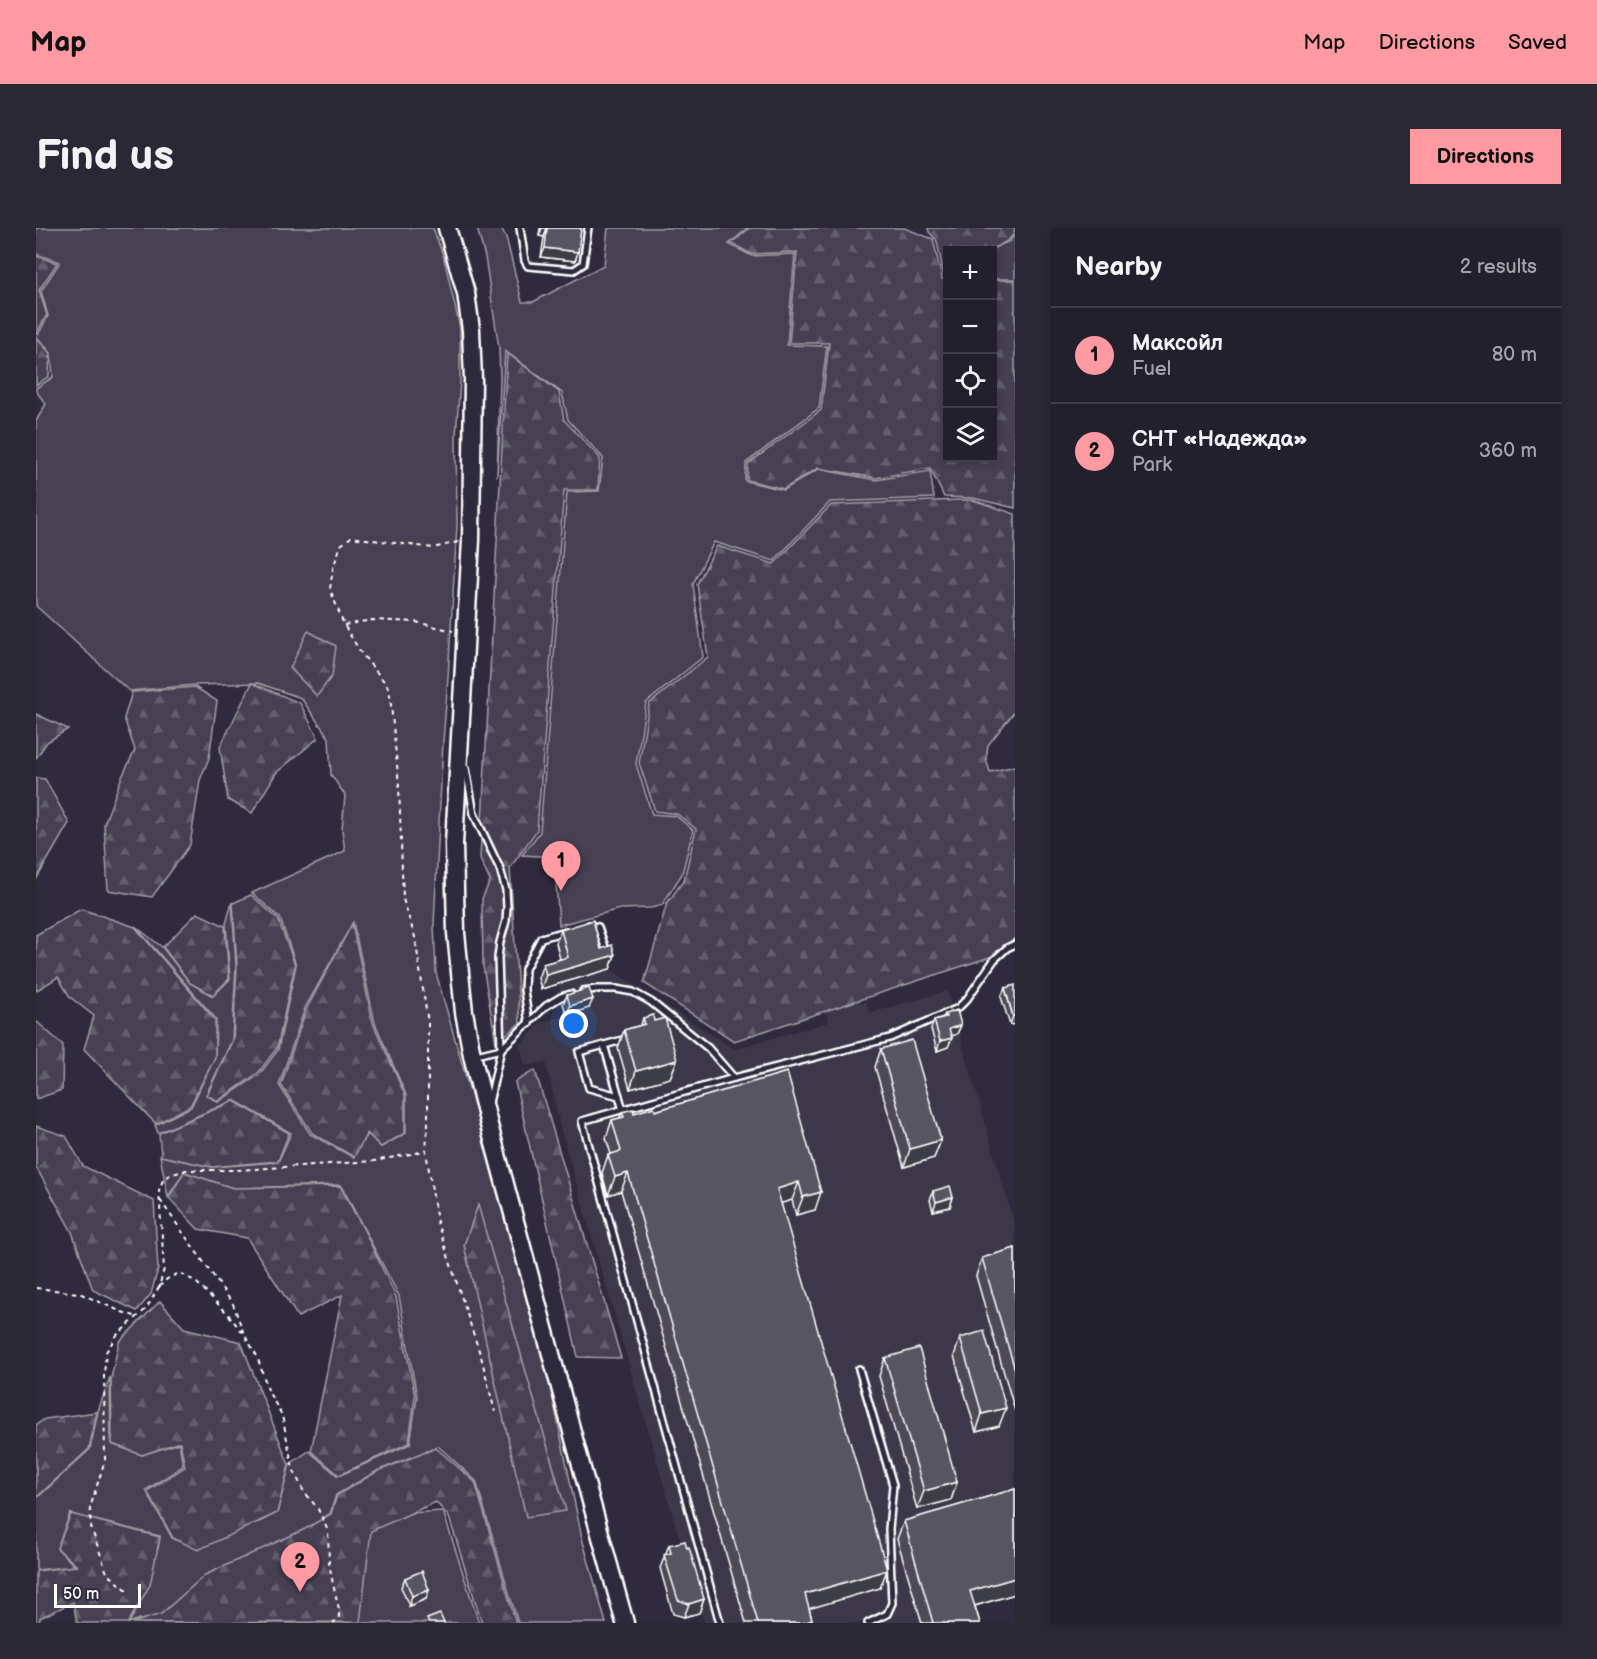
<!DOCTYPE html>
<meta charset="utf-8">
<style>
body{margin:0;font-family:"Balsamiq Sans",sans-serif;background:#2b2836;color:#f1f3f6}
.controls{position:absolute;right:18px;top:18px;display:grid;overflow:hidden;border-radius:0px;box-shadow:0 3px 9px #0003}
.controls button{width:54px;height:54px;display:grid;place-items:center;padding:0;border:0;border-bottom:2px solid #403e4a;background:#23202e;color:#f1f3f6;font:30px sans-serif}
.scale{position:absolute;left:18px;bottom:15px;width:87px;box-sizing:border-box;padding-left:6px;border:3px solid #fff;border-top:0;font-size:16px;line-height:21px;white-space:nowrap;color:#fff;-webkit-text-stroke:4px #2f2a3d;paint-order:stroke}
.you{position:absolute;left:538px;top:796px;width:21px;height:21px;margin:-15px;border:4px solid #fff;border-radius:50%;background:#1a73e8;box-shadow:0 0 0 9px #1a73e833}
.badge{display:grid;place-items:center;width:39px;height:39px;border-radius:50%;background:#ff9aa2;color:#111;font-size:20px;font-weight:700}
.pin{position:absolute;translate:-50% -50px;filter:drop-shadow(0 2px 3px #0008)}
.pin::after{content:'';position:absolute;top:32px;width:21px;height:18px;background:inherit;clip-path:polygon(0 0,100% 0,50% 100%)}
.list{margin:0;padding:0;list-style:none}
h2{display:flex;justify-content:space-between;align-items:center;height:78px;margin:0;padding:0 24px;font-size:26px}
h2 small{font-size:20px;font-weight:400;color:#a3a3aa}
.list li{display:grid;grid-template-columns:39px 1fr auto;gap:18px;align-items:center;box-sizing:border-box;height:96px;padding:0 24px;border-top:2px solid #403e4a}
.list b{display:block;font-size:22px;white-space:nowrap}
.list p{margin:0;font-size:20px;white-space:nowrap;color:#a3a3aa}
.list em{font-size:20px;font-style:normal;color:#a3a3aa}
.icon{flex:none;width:33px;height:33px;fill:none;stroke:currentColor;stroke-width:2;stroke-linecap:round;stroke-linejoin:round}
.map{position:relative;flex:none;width:979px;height:1395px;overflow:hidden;border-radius:0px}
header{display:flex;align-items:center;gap:36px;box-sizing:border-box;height:84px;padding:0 30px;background:#ff9aa2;color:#111}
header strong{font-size:28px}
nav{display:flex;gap:33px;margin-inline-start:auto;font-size:21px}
.intro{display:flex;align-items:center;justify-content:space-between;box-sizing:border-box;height:144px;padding:0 36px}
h1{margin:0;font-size:42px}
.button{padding:15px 27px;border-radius:0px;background:#ff9aa2;color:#111;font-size:21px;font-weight:700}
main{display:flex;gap:36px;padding:0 36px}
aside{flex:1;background:#23202e;border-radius:0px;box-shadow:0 3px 9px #0003}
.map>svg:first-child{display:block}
.built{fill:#3c3749}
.green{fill:#464152;stroke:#a2a0a8;stroke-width:1.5;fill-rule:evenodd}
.forest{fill:url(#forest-firs);stroke:#a2a0a8;stroke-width:1.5}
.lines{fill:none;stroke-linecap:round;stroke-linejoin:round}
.service-casing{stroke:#fff;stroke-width:10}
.primary-casing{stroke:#fff;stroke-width:21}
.path{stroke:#fff;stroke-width:2;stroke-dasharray:4.5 4.5;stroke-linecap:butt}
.service{stroke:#2f2a3d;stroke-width:5}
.primary{stroke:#2f2a3d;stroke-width:16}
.wall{fill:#4d4956;stroke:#fff;stroke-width:1.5}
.shaded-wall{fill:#3e3c46;stroke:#fff;stroke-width:1.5}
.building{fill:#595564;stroke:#fff;stroke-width:1.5}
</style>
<header>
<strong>Map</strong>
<nav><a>Map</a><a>Directions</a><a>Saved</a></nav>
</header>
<div class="intro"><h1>Find us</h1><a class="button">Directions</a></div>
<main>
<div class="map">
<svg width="979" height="1395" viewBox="0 0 979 1395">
<defs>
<pattern id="forest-firs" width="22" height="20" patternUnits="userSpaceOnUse" patternTransform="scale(1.5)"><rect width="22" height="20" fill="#464152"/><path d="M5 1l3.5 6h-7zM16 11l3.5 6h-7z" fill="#625e6c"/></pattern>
</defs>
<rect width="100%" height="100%" fill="#2f2a3d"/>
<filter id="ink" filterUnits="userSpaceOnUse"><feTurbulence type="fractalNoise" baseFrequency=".0167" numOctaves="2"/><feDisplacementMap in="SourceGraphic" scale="12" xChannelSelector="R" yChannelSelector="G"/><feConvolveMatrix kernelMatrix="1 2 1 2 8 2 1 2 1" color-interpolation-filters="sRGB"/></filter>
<g filter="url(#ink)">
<polygon class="built" points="552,706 571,731 574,741 698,821 793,794 787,773 822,764 825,775 830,774 834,785 911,763 979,999 979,1366 928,1381 932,1395 668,1395 524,899 510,834 489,838 484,818 504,795 530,787 522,756 505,761 502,750 527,742 520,715"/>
<g class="green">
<path d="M 0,0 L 397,0 L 408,30 L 424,100 L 424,153 L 420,208 L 421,297 L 412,450 L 407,514 L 398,696 L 400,745 L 503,1104 L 546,1310 L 570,1395 L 482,1395 L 440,1253 L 402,1218 L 341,1243 L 300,1267 L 294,1286 L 285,1290 L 407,1283 L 443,1395 L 106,1395 L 104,1391 L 93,1395 L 101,1381 L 84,1333 L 122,1321 L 124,1308 L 34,1286 L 21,1320 L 39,1338 L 1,1342 L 0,1340 L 0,1271 L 54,1221 L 62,1183 L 74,1149 L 75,1216 L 106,1227 L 143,1215 L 147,1238 L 110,1262 L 136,1310 L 144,1314 L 209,1295 L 223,1294 L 241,1285 L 254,1236 L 273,1223 L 302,1248 L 374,1216 L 381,1169 L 363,1068 L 305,957 L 197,960 L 148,944 L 132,969 L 124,928 L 176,939 L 242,934 L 255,905 L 198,872 L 122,905 L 119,897 L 155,879 L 179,829 L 180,791 L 99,698 L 126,719 L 154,755 L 177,768 L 194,751 L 190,696 L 196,674 L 200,738 L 196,812 L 170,867 L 182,874 L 223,847 L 242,822 L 260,737 L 244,690 L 216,665 L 309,623 L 306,602 L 309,567 L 295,547 L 293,510 L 265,470 L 222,455 L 159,457 L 93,463 L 0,378 L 0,193 L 10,176 L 0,163 L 0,160 L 17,149 L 15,125 L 1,109 L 12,88 L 5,63 L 24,34 L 0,26 ZM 317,694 L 339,795 L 370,867 L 370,905 L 345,919 L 332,906 L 317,929 L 274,906 L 243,857 L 269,780 Z"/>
<polygon points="441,0 465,0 470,9 486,74 497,74 568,37 572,0 712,0 693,16 716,28 759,26 751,117 791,118 783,180 710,235 709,253 748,262 782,241 840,252 894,243 898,270 794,274 738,333 678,314 657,356 667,429 610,475 600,536 616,586 640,588 657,602 646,646 626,677 615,680 584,681 523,697 518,629 486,627 504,604 531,264 563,263 567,230 532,192 526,165 469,123 461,249 464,150 463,120 449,29"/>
<polygon points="979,7 979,51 957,51 957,22 953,22 974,13"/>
</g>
<g class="forest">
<polygon points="714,0 868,0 897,11 906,51 911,52 912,230 957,230 957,52 979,52 979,280 937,270 908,269 894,240 840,250 782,240 748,261 711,252 712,236 785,182 793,115 753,115 761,24 715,26 695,15"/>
<path d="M 892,0 L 979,0 C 979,12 961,19 950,22 C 939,25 923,22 912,22 L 911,48 L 908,49 L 901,13 L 893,4 Z"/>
<polygon points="0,28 21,35 3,62 11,87 0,106"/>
<polygon points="0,110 14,125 13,148 0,157"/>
<polygon points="471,125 523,164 528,192 564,230 562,262 528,262 501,602 474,640 484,795 460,815 447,738 446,671 454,653 444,631"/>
<polygon points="924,272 937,272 979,286 979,483 952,517 950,531 954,544 979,538 979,710 960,727 698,813 608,755 631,675 648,652 660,601 641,586 619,583 603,535 613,476 672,429 661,356 681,318 738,336 795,277"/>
<polygon points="272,403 300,418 296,448 281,468 254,440"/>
<polygon points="216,455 264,475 282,510 240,545 216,585 192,572 184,519"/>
<polygon points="159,459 181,473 173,530 164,552 154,617 116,669 72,662 68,596 85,551 99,522 88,490 96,464"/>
<polygon points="0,486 32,501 11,514 0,530"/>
<polygon points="0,550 9,551 33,595 0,652"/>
<polygon points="215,667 242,691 259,737 241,820 222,845 182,873 171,867 197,811 201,738 197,675"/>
<polygon points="45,681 99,699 179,792 179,829 154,878 120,896 48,821 58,788 34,769 22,749 0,763 0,707"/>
<polygon points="161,685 189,698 193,751 177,767 154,755 127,719"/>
<polygon points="316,696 337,795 369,867 369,905 345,919 331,905 318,929 276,905 245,857 270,782"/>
<polygon points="0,793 27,817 26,862 0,871"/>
<polygon points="499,842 585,1130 542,1129 479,854"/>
<polygon points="198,873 253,905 242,933 176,939 125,928 123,905"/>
<polygon points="0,898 30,908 47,938 118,973 122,1041 115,1066 101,1083 57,1062 36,1004 0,939"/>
<polygon points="148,944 197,960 304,958 329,1004 360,1069 379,1168 373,1215 303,1247 275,1223 306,1067 262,1089 211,1010 162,1001 133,970"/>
<polygon points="442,977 530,1283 490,1289 428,1017"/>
<polygon points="124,1073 148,1100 205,1114 253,1237 241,1285 162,1322 137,1310 111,1263 149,1239 144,1214 106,1227 76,1216 75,1150 83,1114"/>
<polygon points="61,1184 53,1221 0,1270 0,1197 9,1191"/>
<polygon points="400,1220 439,1254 480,1395 446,1395 413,1289 400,1274 335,1303 324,1394 96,1395 125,1386 169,1347 269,1301 295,1286 301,1267 342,1243"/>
<polygon points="35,1286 124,1309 114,1357 92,1395 41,1395 37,1374 4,1390 3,1395 0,1395 0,1343 41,1338 21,1320"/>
</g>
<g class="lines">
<defs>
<g id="service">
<polyline points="484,0 489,33 492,38 538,42 547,36 552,0"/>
<polyline points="430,540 438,586 464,641 470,662 471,679 470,693 464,714 462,730 465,821 453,875"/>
<polyline points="553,697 562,699 570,722"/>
<polyline points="547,763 560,761 580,761 597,764 615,774 672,820 698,850"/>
<polyline points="493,796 488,762 489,741 505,710 530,703"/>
<polyline points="568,817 587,882"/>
<polyline points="440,827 465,821 510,778 525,769 535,766"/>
<polyline points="583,868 553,860 543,824 590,811"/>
<polyline points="823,1141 857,1257 853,1301 856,1375 851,1386 832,1395"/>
<polyline points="684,1395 546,893 698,850 854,810 922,780 931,771 958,732 971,720 979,716"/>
</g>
<polyline id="primary" points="411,0 430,65 435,102 437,152 435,312 418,616 420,705 428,784 436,827 453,897 551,1259 589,1395"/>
</defs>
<use href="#service" class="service-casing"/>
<use href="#primary" class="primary-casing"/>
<g class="path">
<polyline points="422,314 397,320 315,309 305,317 297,340 294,361 308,397 325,425 351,457 354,467 363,557 367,671 379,709 392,795 392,895 390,923 401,994 446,1132 459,1184"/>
<polyline points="308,397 336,392 380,394 417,403"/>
<polyline points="124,972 197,1076 208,1106 221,1128 233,1165 246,1187 257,1241 267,1262 282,1281 292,1303 293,1335 297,1356 303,1381 303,1390 297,1395"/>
<polyline points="123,1059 131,1051 143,1045 159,1053 192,1086 206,1104"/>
<polyline points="0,1060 43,1065 86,1084 102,1089"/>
<polyline points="91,1362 71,1345 55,1299 54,1280 69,1232 68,1146 70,1124 81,1107 110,1081 123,1059 128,1041 123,962 127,952 134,947 150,942 203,942 338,933 390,923"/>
</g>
<use href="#service" class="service"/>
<use href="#primary" class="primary"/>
</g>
<g class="wall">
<polygon points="504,0 545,0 542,24 539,33 505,29 508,9 503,8"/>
<polygon points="525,702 579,727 574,741 505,761 502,750 507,736 524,731 520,715"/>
<polygon points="969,760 979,796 974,797 965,769"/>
<polygon points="531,767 553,780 531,787 527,776"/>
<polygon points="909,786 925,797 921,806 915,808 912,819 901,823 895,801 898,792 907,789"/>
<polygon points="607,790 618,793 641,832 634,850 594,861 582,820 588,802 605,797"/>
<polygon points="845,821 905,912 898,930 868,939 839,839"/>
<polygon points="751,844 779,982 760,987 756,972 745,975 844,1360 773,1380 776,1392 775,1395 710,1395 585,963 572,967 566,945 572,927 575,926 570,910 576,892 584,890 586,884 598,885 619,883"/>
<polygon points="897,963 917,969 914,979 897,983 894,972"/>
<polygon points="979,1020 979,1183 940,1048 946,1030"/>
<polygon points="924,1110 963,1198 940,1204 918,1128"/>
<polygon points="849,1130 921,1254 915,1272 881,1281 843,1148"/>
<polygon points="979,1261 979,1366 939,1378 944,1395 886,1395 861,1311 868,1293"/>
<polygon points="633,1317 668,1371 663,1385 648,1389 637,1386 624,1340"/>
<polygon points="369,1350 390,1371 373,1378 365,1359"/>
</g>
<g class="shaded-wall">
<polygon points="506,0 511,0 508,9 503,8"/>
<polygon points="509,20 542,24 539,33 505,29"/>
<polygon points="579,727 574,741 505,761 510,747"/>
<polygon points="557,771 553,780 531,787 534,778"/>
<polygon points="977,788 979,788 979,796 974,797"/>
<polygon points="925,797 921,806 910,810 913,801"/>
<polygon points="916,810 912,819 901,823 904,813"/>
<polygon points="641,832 634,850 594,861 600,843"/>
<polygon points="905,912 898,930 868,939 874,921"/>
<polygon points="592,945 585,963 572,967 579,949"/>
<polygon points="763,954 756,972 734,979 741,961"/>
<polygon points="785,964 779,982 760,987 767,969"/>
<polygon points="917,969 914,979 897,983 900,974"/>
<polygon points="970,1180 963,1198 940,1204 946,1186"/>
<polygon points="921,1254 915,1272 881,1281 888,1263"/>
<polygon points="851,1342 844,1360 762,1384 769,1366"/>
<polygon points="979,1350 979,1366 928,1381 934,1363"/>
<polygon points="393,1362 390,1371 373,1378 376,1368"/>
<polygon points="668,1371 663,1385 648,1389 653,1376"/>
</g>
<g class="building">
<polygon points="511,0 545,0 542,24 509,20"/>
<polygon points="557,692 565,721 576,717 579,727 510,747 507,736 532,729 525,702"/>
<polygon points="979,757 979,788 977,788 969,760"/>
<polygon points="553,760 557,771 534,778 531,767"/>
<polygon points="921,782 925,797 913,801 916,810 904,813 898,792 910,789 909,786"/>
<polygon points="617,787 618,793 629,790 641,832 600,843 588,802 609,796 607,790"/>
<polygon points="876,812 905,912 874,921 845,821"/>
<polygon points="751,844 785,964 767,969 763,954 741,961 851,1342 769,1366 776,1392 767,1395 722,1395 592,945 579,949 572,927 585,923 576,892 588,889 586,884 597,881 598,885 618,879 619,883"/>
<polygon points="914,958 917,969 900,974 897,963"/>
<polygon points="979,1020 979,1142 946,1030"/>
<polygon points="948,1103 970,1180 946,1186 924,1110"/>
<polygon points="883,1120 921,1254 888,1263 849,1130"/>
<polygon points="979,1261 979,1350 934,1363 944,1395 897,1395 868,1293"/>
<polygon points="649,1313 651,1320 653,1319 668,1371 653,1376 642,1372 628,1327 635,1325 633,1317"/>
<polygon points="386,1343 393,1362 376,1368 369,1350"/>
<polygon points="404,1386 408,1395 393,1395 391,1391"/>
</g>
</g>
</svg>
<div class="controls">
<button>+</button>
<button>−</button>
<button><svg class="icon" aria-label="locate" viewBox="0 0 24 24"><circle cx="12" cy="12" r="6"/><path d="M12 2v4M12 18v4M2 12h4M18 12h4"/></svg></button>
<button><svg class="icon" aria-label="layers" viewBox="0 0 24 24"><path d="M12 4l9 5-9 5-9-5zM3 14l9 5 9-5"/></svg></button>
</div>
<div class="scale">50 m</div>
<div class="you"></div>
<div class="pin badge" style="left:525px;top:663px">1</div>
<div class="pin badge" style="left:264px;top:1364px">2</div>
</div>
<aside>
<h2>Nearby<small>2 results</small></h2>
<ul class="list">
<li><span class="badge">1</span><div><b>Максойл</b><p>Fuel</p></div><em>80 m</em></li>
<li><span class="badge">2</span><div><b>СНТ «Надежда»</b><p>Park</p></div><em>360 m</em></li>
</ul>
</aside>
</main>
